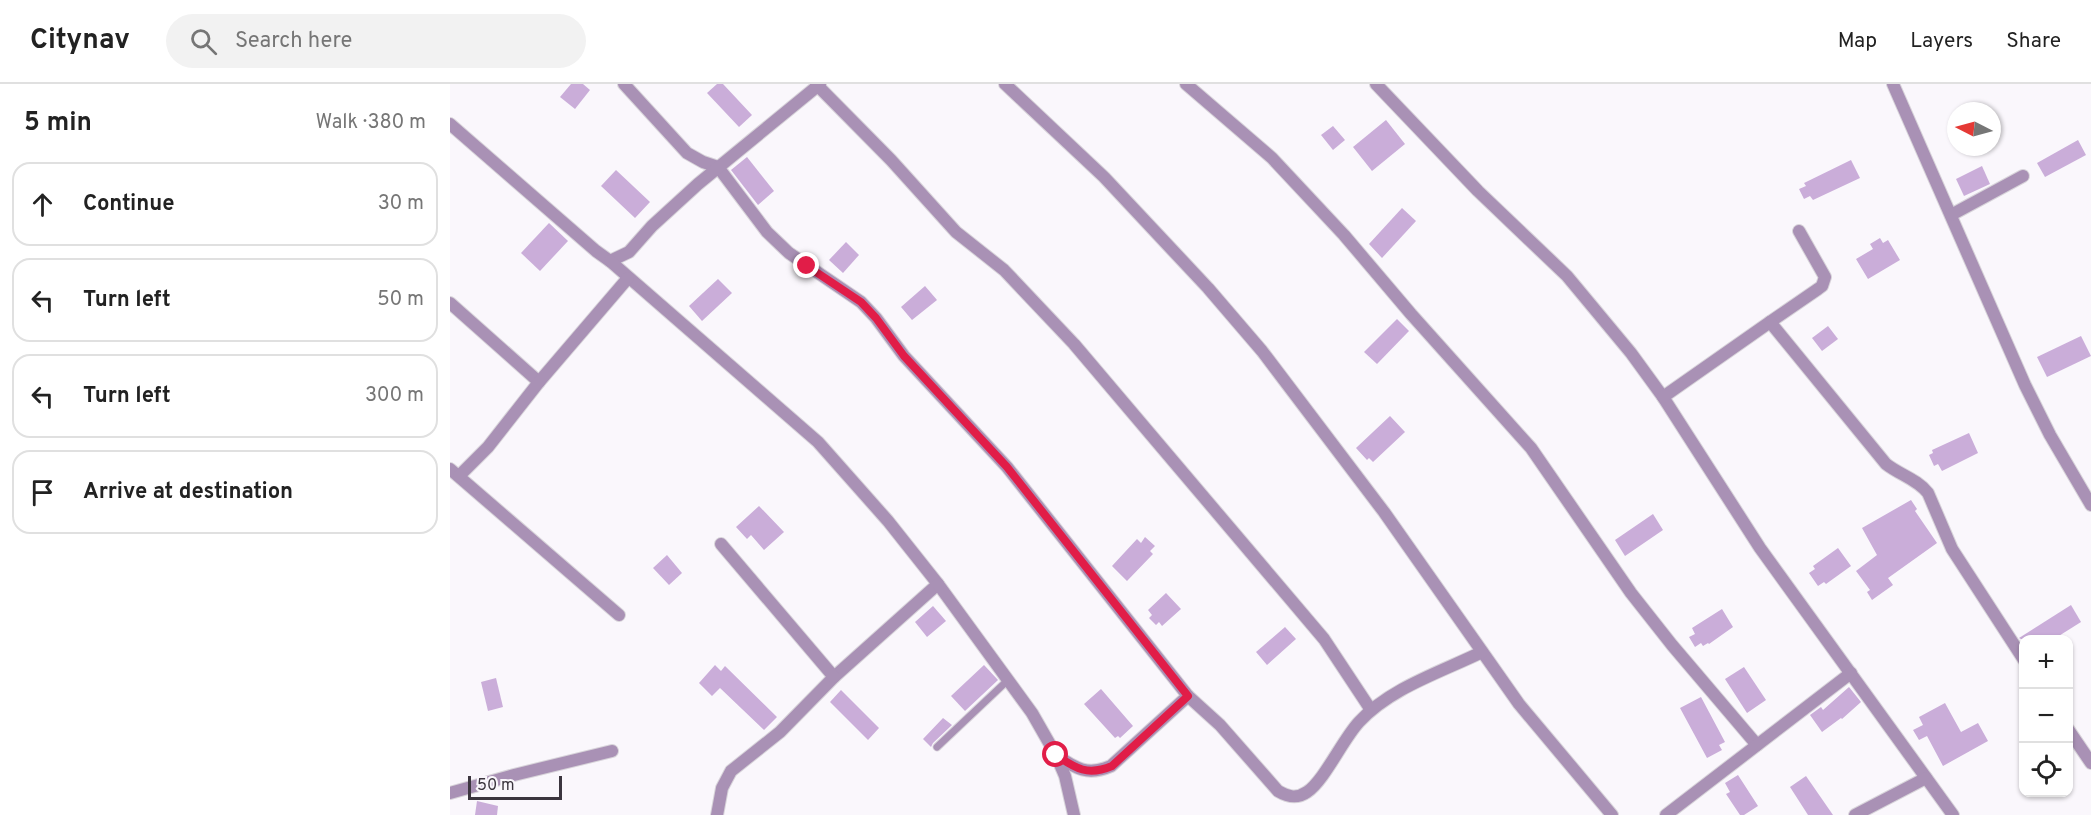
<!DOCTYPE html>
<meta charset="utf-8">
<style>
body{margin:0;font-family:Overpass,sans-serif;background:#f2f2f2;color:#222}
.controls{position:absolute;right:18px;bottom:18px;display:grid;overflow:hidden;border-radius:12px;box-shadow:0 2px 4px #0004}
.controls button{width:54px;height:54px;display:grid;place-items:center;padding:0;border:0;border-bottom:2px solid #e0e0e0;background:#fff;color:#222;font:30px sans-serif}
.compass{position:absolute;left:1497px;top:18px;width:54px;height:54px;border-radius:50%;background:#fff;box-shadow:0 2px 4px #0004;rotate:276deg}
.scale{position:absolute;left:18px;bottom:15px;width:94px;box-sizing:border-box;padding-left:6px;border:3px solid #3b353e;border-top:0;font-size:16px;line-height:21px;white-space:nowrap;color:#3b353e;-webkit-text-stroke:4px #faf7fc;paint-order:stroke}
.stop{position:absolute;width:18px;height:18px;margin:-14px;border:4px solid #e11d48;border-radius:50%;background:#fff}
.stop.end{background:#e11d48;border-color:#fff;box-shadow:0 2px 6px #0008}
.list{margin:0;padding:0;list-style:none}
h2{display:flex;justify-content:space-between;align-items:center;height:78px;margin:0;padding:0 24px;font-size:26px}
h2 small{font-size:20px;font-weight:400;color:#767676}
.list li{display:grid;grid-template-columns:39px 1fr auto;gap:18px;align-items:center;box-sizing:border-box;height:84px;margin:0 12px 12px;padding:0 12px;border:2px solid #e0e0e0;border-radius:18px}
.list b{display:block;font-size:22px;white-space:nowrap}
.list em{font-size:20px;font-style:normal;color:#767676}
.icon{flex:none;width:33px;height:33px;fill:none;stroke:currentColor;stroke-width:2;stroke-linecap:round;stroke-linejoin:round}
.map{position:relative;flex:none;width:1641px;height:731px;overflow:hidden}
header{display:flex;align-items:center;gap:36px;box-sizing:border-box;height:84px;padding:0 30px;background:#fff;border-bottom:2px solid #e0e0e0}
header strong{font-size:28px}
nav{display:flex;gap:33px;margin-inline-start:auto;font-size:21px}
.search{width:420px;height:54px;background:#f2f2f2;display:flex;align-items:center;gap:15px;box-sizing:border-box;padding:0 21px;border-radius:33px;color:#767676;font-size:22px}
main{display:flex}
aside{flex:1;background:#fff}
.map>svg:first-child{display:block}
.building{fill:#caadd9}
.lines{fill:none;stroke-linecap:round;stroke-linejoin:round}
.lane-casing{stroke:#d8d4da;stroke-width:9}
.street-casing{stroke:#d8d4da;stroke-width:14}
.lane{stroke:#a991b5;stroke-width:7}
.street{stroke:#a991b5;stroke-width:12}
.route{stroke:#e11d48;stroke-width:8}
</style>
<header>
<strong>Citynav</strong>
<div class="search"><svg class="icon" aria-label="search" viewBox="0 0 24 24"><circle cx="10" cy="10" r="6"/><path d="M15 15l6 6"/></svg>Search here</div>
<nav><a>Map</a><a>Layers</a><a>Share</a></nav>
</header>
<main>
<aside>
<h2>5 min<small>Walk · 380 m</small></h2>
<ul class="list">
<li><svg class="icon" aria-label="ahead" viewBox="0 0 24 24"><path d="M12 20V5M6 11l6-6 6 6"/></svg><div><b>Continue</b></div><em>30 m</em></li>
<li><svg class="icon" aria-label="left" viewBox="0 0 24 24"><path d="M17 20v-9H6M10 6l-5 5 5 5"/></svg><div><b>Turn left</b></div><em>50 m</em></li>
<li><svg class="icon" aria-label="left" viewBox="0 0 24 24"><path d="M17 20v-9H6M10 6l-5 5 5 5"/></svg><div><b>Turn left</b></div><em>300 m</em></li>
<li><svg class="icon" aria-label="arrive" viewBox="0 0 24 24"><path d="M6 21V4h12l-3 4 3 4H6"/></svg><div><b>Arrive at destination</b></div></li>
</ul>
</aside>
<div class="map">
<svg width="1641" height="731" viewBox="0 0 1641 731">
<rect width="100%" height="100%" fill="#faf7fc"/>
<g class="building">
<polygon points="121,0 133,0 140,6 125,25 110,13"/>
<polygon points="267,0 273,0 302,31 289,43 257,9"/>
<polygon points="936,36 955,60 922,87 903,63"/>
<polygon points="883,42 895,56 883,66 871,51"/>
<polygon points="1628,56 1636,71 1595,93 1587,79"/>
<polygon points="297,73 324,107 308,121 281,86"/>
<polygon points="1401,76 1410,94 1363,116 1360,112 1354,115 1349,105 1356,102 1354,99"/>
<polygon points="1532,82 1540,100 1514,112 1506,95"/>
<polygon points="166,86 200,118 185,134 151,102"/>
<polygon points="952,124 966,137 932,174 919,160"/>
<polygon points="99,139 118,157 90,187 71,169"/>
<polygon points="1430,154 1433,159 1438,156 1450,176 1418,195 1406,175 1423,165 1420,160"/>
<polygon points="396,158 409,171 393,189 379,176"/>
<polygon points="268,195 282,209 252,237 239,222"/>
<polygon points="475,202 487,216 462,236 451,223"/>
<polygon points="947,235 959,247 927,280 914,268"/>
<polygon points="1378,242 1388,255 1372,267 1362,254"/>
<polygon points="1631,252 1641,272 1597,293 1587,273"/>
<polygon points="940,332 955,348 923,378 919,374 917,376 906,364"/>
<polygon points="1519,349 1528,369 1492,387 1488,380 1484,382 1479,371 1483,369 1482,366"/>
<polygon points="1461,416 1467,425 1465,427 1487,459 1438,494 1443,501 1422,516 1417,508 1420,506 1406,487 1427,471 1412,444"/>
<polygon points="309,422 334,448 314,466 301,451 297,455 286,443"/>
<polygon points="1203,430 1213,446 1175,472 1165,456"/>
<polygon points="695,453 705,462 700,467 703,470 677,497 662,482 687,455 691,459"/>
<polygon points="1388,464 1401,482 1376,500 1374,498 1368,502 1359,489 1365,485 1363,482"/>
<polygon points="217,471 232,489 219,501 203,484"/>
<polygon points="716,509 731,525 712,542 709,538 706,541 699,534 702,531 698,526"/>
<polygon points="1621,521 1631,538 1604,555 1571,555 1569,554"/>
<polygon points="483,522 496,537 477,553 465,538"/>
<polygon points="1272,525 1283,543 1259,560 1258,559 1253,562 1251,559 1245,563 1239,553 1245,550 1242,544"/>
<polygon points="835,543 846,555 817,581 806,568"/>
<polygon points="265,581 271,587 275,582 327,633 314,646 270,604 262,612 249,599"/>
<polygon points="534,581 548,596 515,627 501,612"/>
<polygon points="1294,583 1316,616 1297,629 1275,595"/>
<polygon points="46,594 53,623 38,627 31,598"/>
<polygon points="1399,603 1411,618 1392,635 1391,634 1372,648 1360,631 1371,623 1373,626"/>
<polygon points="651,605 683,642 670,654 668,652 665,654 634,620"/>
<polygon points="391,606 429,644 418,656 380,618"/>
<polygon points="1251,613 1275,658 1269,661 1272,666 1257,674 1230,624"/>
<polygon points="1495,619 1511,648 1528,639 1538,657 1493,682 1477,652 1469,656 1463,646 1473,641 1469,633"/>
<polygon points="493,634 502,641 483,659 481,663 473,655"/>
<polygon points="1288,691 1308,722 1294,731 1290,731 1276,710 1280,708 1275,699"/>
<polygon points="1356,692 1383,731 1358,731 1340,703"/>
<polygon points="27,717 48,722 47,731 25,731"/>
</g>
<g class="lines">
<defs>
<polyline id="lane" points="487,663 558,596"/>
<g id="street">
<path d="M 174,0 L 237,69 L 253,78 L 268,83 L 317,148 L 339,169 L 411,218 L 426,234 L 454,272 L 557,383 L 738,612 L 661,682 C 638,692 626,685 606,671"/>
<polyline points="366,0 441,76 506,148 554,186 624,260 874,555 921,626"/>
<polyline points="555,0 654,93 758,204 812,267 934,428 1069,620 1162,731"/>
<polyline points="736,0 822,74 894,151 961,230 1081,364 1181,509 1222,561 1307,661"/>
<polyline points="926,0 1028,107 1117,192 1181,269 1213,313 1310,464 1503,731"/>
<polyline points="1443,0 1575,301 1600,351 1641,421"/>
<polyline points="0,40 146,167 160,177 179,168 202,142 248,100 370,0"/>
<polyline points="1501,131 1573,92"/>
<polyline points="160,177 368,358 438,437 488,500 384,593 330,648 281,687 272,704 267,731"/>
<polyline points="0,219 89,298"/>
<polyline points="1320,238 1368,205 1372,202 1375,193 1349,147"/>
<path d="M 1213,313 L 1320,238 L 1436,380 C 1450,391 1467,395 1478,409 L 1502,465 L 1574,576"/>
<polyline points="0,385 169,531"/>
<polyline points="9,392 38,363 89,298 178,194"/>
<polyline points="271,460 384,593"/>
<polyline points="488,500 582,629 606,671 615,692 624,731"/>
<path d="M 738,612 L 770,641 L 828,707 C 838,713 847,715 857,708 C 874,697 893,655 909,638 C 940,604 991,588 1032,568"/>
<polyline points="1618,645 1641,679"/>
<polyline points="0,709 64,691 162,667"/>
<polyline points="1216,731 1401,589"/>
<polyline points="1405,731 1476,694"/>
</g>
</defs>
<use href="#lane" class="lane-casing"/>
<use href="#street" class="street-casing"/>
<use href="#lane" class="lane"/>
<use href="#street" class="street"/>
</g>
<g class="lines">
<path class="route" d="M 357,182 L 411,218 L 426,234 L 454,272 L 557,383 L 738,612 L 662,682 C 638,692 626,685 606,671"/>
</g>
</svg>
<div class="controls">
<button>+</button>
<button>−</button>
<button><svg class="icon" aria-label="locate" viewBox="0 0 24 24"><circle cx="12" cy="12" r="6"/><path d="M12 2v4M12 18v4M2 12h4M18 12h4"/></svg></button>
</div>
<svg class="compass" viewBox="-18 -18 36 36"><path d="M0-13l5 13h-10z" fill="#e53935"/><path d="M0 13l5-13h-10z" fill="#767676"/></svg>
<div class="scale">50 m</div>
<div class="stop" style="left:606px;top:671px"></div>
<div class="stop end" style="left:357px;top:182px"></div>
</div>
</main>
